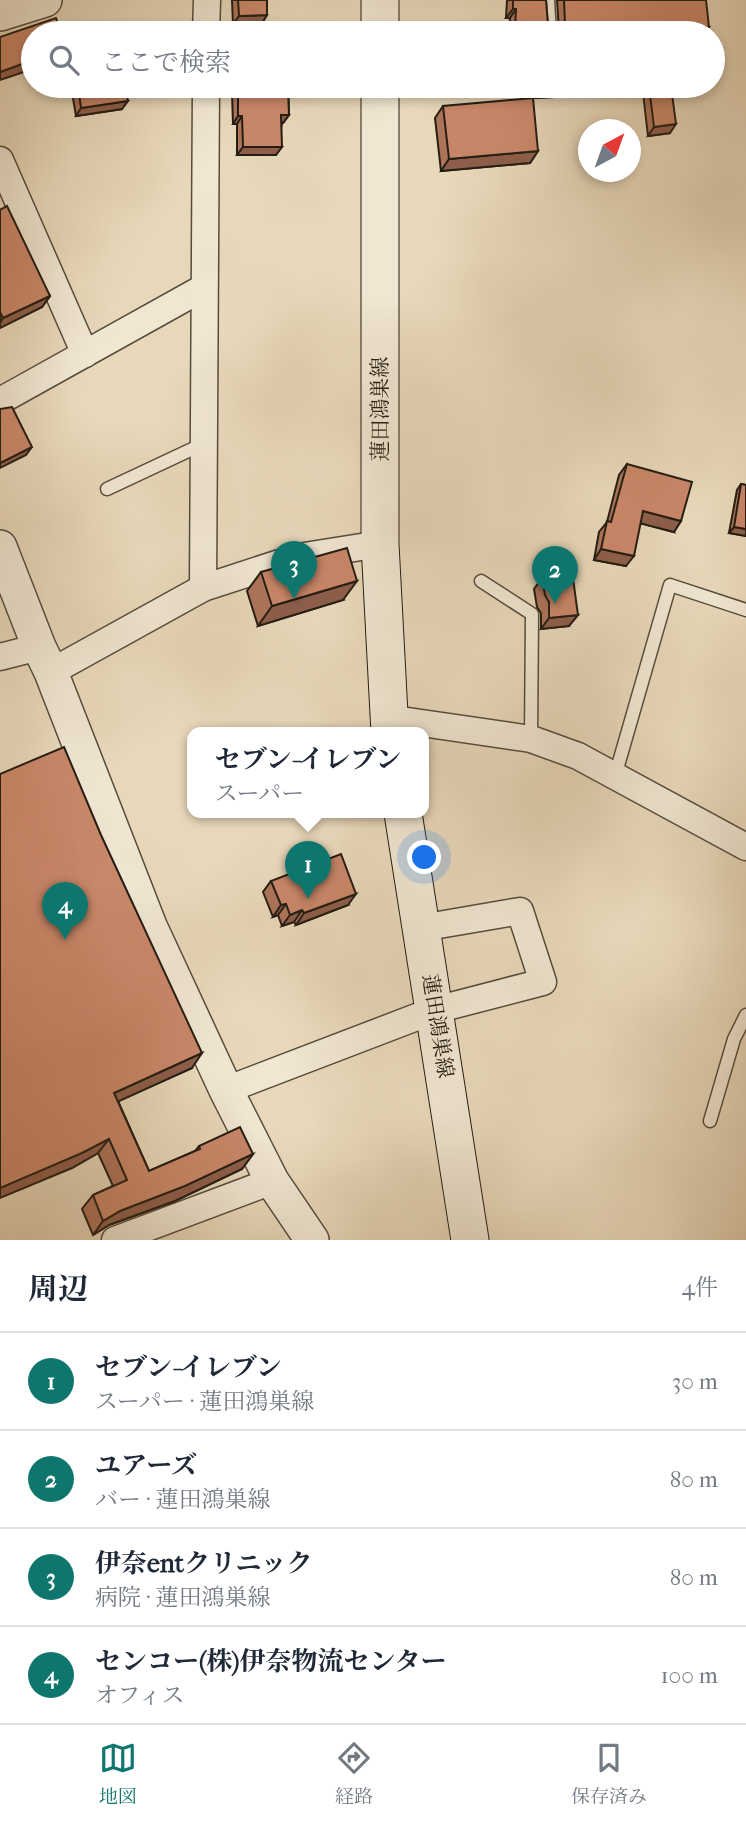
<!DOCTYPE html>
<html lang="ja">
<meta charset="utf-8">
<style>
body{margin:0;font-family:"IM FELL French Canon","Noto Serif JP",serif;background:#f6f6f7;color:#1f2937}
.compass{position:absolute;left:578px;top:119px;width:63px;height:63px;border-radius:50%;background:#fff;box-shadow:0 4px 10px #0003;rotate:41deg}
.you{position:absolute;left:425px;top:858px;width:24px;height:24px;margin:-18px;border:5px solid #fff;border-radius:50%;background:#1a73e8;box-shadow:0 0 0 10px #1a73e833}
.badge{display:grid;place-items:center;width:46px;height:46px;border-radius:50%;background:#0f766e;color:#fff;font-size:23px;font-weight:700}
.pin{position:absolute;translate:-50% -58px;filter:drop-shadow(0 2px 4px #0008)}
.pin::after{content:'';position:absolute;top:37px;width:24px;height:21px;background:inherit;clip-path:polygon(0 0,100% 0,50% 100%)}
.popup{position:absolute;left:187px;top:727px;width:242px;height:91px;box-sizing:border-box;display:grid;place-content:center;border-radius:14px;background:#fff;filter:drop-shadow(0 2px 5px #0005);font-size:23px;white-space:nowrap;color:#747a83}
.popup b{font-size:26px;color:#1f2937}
.popup::after{content:'';position:absolute;left:50%;top:100%;margin-left:-14px;border:14px solid transparent;border-top-color:#fff}
.list{margin:0;padding:0;list-style:none}
h2{display:flex;justify-content:space-between;align-items:center;height:91px;margin:0;padding:0 28px;font-size:30px}
h2 small{font-size:23px;font-weight:400;color:#747a83}
.list li{display:grid;grid-template-columns:46px 1fr auto;gap:21px;align-items:center;box-sizing:border-box;height:98px;padding:0 28px;border-top:2px solid #e0e1e3}
.list b{display:block;font-size:26px;white-space:nowrap}
.list p{margin:0;font-size:23px;white-space:nowrap;color:#747a83}
.list em{font-size:23px;font-style:normal;color:#747a83}
.icon{flex:none;width:38px;height:38px;fill:none;stroke:currentColor;stroke-width:2;stroke-linecap:round;stroke-linejoin:round}
.map{position:relative;flex:none;width:746px;height:1240px;overflow:hidden}
.search{position:absolute;background:#fff;box-shadow:0 4px 10px #0003;left:21px;right:21px;top:21px;height:77px;display:flex;align-items:center;gap:18px;box-sizing:border-box;padding:0 24px;border-radius:38px;color:#747a83;font-size:26px}
.sheet{height:483px;background:#fff}
nav{display:flex;justify-content:space-around;align-items:center;box-sizing:border-box;height:98px;border-top:2px solid #e0e1e3;background:#fff;font-size:19px;color:#747a83}
nav a{display:grid;justify-items:center;gap:4px}
nav .on{color:#0f766e}
.map>svg:first-child{display:block}
.lines{fill:none;stroke-linecap:round;stroke-linejoin:round}
.service-casing{stroke:#554c3d;stroke-width:15}
.minor-casing{stroke:#554c3d;stroke-width:29}
.tertiary-casing{stroke:#554c3d;stroke-width:36}
.secondary-casing{stroke:#241d13;stroke-width:39}
.service{stroke:#f0e6d2;stroke-width:12}
.minor{stroke:#f0e6d2;stroke-width:26}
.tertiary{stroke:#f0e6d2;stroke-width:33}
.secondary{stroke:#f0e6d2;stroke-width:37}
.wall{fill:#ad745a;stroke:#241d13;stroke-width:2}
.shaded-wall{fill:#8d5e4a;stroke:#241d13;stroke-width:2}
.building{fill:#c98769;stroke:#241d13;stroke-width:2}
.labels{text-anchor:middle;stroke-width:7;stroke-linejoin:round;paint-order:stroke}
.street-label{font-size:21px;fill:#241d13;stroke:#f0e6d2}
</style>
<div class="map">
<svg width="746" height="1240" viewBox="0 0 746 1240">
<rect width="100%" height="100%" fill="#e8d8ba"/>
<filter id="stains"><feTurbulence type="fractalNoise" baseFrequency=".00286" numOctaves="4"/><feColorMatrix values="0 0 0 0 .2 0 0 0 0 .09 0 0 0 0 .02 0 0 0 .5 -.17"/></filter>
<radialGradient id="worn" r=".72"><stop offset=".6" stop-color="#630" stop-opacity="0"/><stop offset="1" stop-color="#630" stop-opacity=".3"/></radialGradient>
<g class="lines">
<defs>
<g id="service">
<polyline points="548,0 550,33"/>
<polyline points="107,489 203,444"/>
<polyline points="481,581 532,614 531,739"/>
<polyline points="615,776 670,585 746,610"/>
<polyline points="710,1121 734,1039 746,1015"/>
</g>
<g id="minor">
<polyline points="206,33 207,0"/>
<polyline points="0,160 85,354"/>
<polyline points="0,401 203,288"/>
<polyline points="203,588 206,86"/>
<polyline points="0,657 39,647"/>
<polyline points="51,672 203,588 298,557 380,544"/>
<polyline points="387,718 531,739 578,756 746,847"/>
<polyline points="226,1090 435,1010 543,982 520,911 421,928"/>
<polyline points="115,1240 272,1181"/>
</g>
<g id="tertiary">
<polyline points="0,14 45,0"/>
<polyline points="0,547 39,647 51,672 150,926 226,1090 272,1181 312,1240"/>
</g>
<g id="secondary">
<polyline points="380,0 380,33"/>
<polyline points="380,86 380,544 390,733"/>
<polyline points="403,813 470,1240"/>
</g>
</defs>
<use href="#service" class="service-casing"/>
<use href="#minor" class="minor-casing"/>
<use href="#tertiary" class="tertiary-casing"/>
<use href="#secondary" class="secondary-casing"/>
<use href="#service" class="service"/>
<use href="#minor" class="minor"/>
<use href="#tertiary" class="tertiary"/>
<use href="#secondary" class="secondary"/>
</g>
<g class="wall">
<polygon points="232,0 267,0 267,15 262,23 233,24"/>
<polygon points="507,0 546,0 548,25 552,32 559,32 557,0 706,0 704,33 509,33 510,18 506,18"/>
<polygon points="71,86 125,86 122,109 76,116"/>
<polygon points="237,86 288,86 289,115 283,123 282,123 276,155 237,155 237,124 233,124 232,93"/>
<polygon points="534,86 697,86 692,93 672,94 670,133 648,136 643,93 534,98"/>
<polygon points="443,106 538,151 530,163 441,171 435,118"/>
<polygon points="0,210 50,296 42,307 0,328"/>
<polygon points="627,464 674,532 640,523 626,566 594,560 599,532 607,522 619,475"/>
<polygon points="741,484 746,485 746,536 729,533 737,490"/>
<polygon points="261,572 343,600 258,626 247,591"/>
<polygon points="542,578 569,626 541,629 541,613 537,607 534,589"/>
<polygon points="0,774 192,1068 118,1101 149,1171 195,1151 199,1146 253,1154 242,1169 175,1201 109,1225 93,1235 82,1209 93,1195 113,1186 98,1153 72,1168"/>
<polygon points="271,881 348,905 296,925 294,922 282,926 278,915 273,917 263,892"/>
</g>
<g class="shaded-wall">
<polygon points="513,9 516,9 510,18 506,18"/>
<polygon points="267,15 262,23 233,24 239,16"/>
<polygon points="709,27 704,33 692,33 696,28"/>
<polygon points="515,28 540,28 536,33 512,33"/>
<polygon points="33,60 33,69 0,80 0,72"/>
<polygon points="620,86 648,86 643,93 534,98 540,89"/>
<polygon points="671,86 697,86 692,93 665,94"/>
<polygon points="128,101 122,109 76,116 81,108"/>
<polygon points="281,115 289,115 283,123 276,123"/>
<polygon points="238,116 242,116 237,124 233,124"/>
<polygon points="676,124 670,133 648,136 654,127"/>
<polygon points="243,147 282,147 276,155 237,155"/>
<polygon points="538,151 530,163 441,171 449,159"/>
<polygon points="50,296 42,307 0,328 0,323 3,318"/>
<polygon points="32,447 26,455 0,468 0,463"/>
<polygon points="643,511 681,521 674,532 635,522"/>
<polygon points="734,527 746,529 746,536 729,533"/>
<polygon points="601,549 634,556 626,566 594,560"/>
<polygon points="357,581 343,600 258,626 272,606"/>
<polygon points="578,615 569,626 541,629 549,618"/>
<polygon points="356,894 348,905 296,925 304,913"/>
<polygon points="286,904 278,915 273,917 281,905"/>
<polygon points="302,910 294,922 282,926 290,915"/>
<polygon points="202,1053 192,1068 104,1108 114,1093"/>
<polygon points="109,1139 98,1153 72,1168 0,1198 0,1188"/>
<polygon points="253,1154 242,1169 175,1201 109,1225 93,1235 103,1221 120,1211"/>
</g>
<g class="building">
<polygon points="238,0 267,0 267,15 239,16"/>
<polygon points="513,0 546,0 548,25 552,32 560,32 565,24 564,0 706,0 709,27 696,28 696,33 540,33 540,28 515,28 516,9 513,9"/>
<polygon points="56,18 61,33 33,33 33,60 0,72 0,37"/>
<polygon points="78,86 125,86 128,101 81,108"/>
<polygon points="238,86 288,86 289,115 281,115 282,147 243,147 242,116 238,116"/>
<polygon points="540,86 620,86 540,89"/>
<polygon points="649,86 671,86 676,124 654,127"/>
<polygon points="533,98 538,151 449,159 443,106"/>
<polygon points="7,206 50,296 3,318 0,312 0,210"/>
<polygon points="12,407 32,447 0,463 0,409"/>
<polygon points="627,464 692,482 681,521 643,511 634,556 601,549 607,521 611,522"/>
<polygon points="741,484 746,485 746,529 734,527"/>
<polygon points="347,548 357,581 272,606 261,572"/>
<polygon points="572,571 578,615 549,618 549,602 545,595 542,578"/>
<polygon points="64,747 101,835 202,1053 114,1093 149,1171 200,1149 199,1146 240,1127 253,1154 185,1186 120,1211 103,1221 93,1195 127,1180 109,1139 82,1153 0,1188 0,774"/>
<polygon points="341,854 356,894 304,913 302,910 290,915 286,904 281,905 271,881"/>
</g>
<g class="labels">
<g class="street-label">
<text transform="translate(380 409) rotate(-90)" y="7">蓮田鴻巣線</text>
<text transform="translate(438 1026) rotate(81)" y="7">蓮田鴻巣線</text>
</g>
</g>
<rect width="100%" height="100%" filter="url(#stains)"/>
<rect width="100%" height="100%" fill="url(#worn)"/>
</svg>
<svg class="compass" viewBox="-18 -18 36 36"><path d="M0-13l5 13h-10z" fill="#e53935"/><path d="M0 13l5-13h-10z" fill="#747a83"/></svg>
<div class="you"></div>
<div class="pin badge" style="left:308px;top:899px">1</div>
<div class="popup"><b>セブン-イレブン</b>スーパー</div>
<div class="pin badge" style="left:555px;top:604px">2</div>
<div class="pin badge" style="left:294px;top:599px">3</div>
<div class="pin badge" style="left:65px;top:940px">4</div>
<div class="search"><svg class="icon" aria-label="search" viewBox="0 0 24 24"><circle cx="10" cy="10" r="6"/><path d="M15 15l6 6"/></svg>ここで検索</div>
</div>
<section class="sheet">
<h2>周辺<small>4件</small></h2>
<ul class="list">
<li><span class="badge">1</span><div><b>セブン-イレブン</b><p>スーパー · 蓮田鴻巣線</p></div><em>30 m</em></li>
<li><span class="badge">2</span><div><b>ユアーズ</b><p>バー · 蓮田鴻巣線</p></div><em>80 m</em></li>
<li><span class="badge">3</span><div><b>伊奈entクリニック</b><p>病院 · 蓮田鴻巣線</p></div><em>80 m</em></li>
<li><span class="badge">4</span><div><b>センコー(株)伊奈物流センター</b><p>オフィス</p></div><em>100 m</em></li>
</ul>
</section>
<nav>
<a class="on"><svg class="icon" aria-label="map" viewBox="0 0 24 24"><path d="M3 6l6-2 6 2 6-2v14l-6 2-6-2-6 2zM9 4v14M15 6v14"/></svg>地図</a>
<a><svg class="icon" aria-label="directions" viewBox="0 0 24 24"><path d="M12 3l9 9-9 9-9-9zM9 14v-3h6M13 9l2 2-2 2"/></svg>経路</a>
<a><svg class="icon" aria-label="saved" viewBox="0 0 24 24"><path d="M7 4h10v16l-5-4-5 4z"/></svg>保存済み</a>
</nav>
